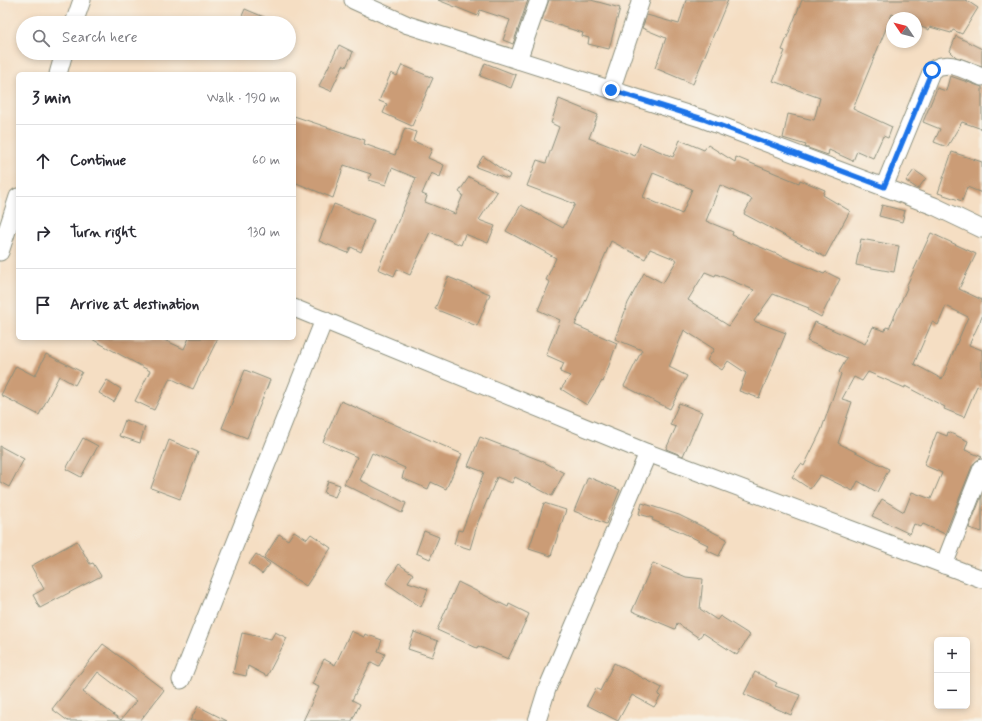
<!DOCTYPE html>
<meta charset="utf-8">
<style>
body{margin:0;font-family:Mynerve,sans-serif;background:#f7f7f7;color:#2b2b33}
.controls{position:absolute;right:12px;bottom:12px;display:grid;overflow:hidden;border-radius:6px;box-shadow:0 2px 6px #0003}
.controls button{width:36px;height:36px;display:grid;place-items:center;padding:0;border:0;border-bottom:1px solid #e1e1e2;background:#fff;color:#2b2b33;font:20px sans-serif}
.compass{position:absolute;left:886px;top:12px;width:36px;height:36px;border-radius:50%;background:#fff;box-shadow:0 2px 6px #0003;rotate:305deg}
.stop{position:absolute;width:12px;height:12px;margin:-9px;border:3px solid #1a73e8;border-radius:50%;background:#fff}
.stop.end{background:#1a73e8;border-color:#fff;box-shadow:0 1px 4px #0008}
.list{margin:0;padding:0;list-style:none}
h2{display:flex;justify-content:space-between;align-items:center;height:52px;margin:0;padding:0 16px;font-size:17px}
h2 small{font-size:13px;font-weight:400;color:#7c7c81}
.list li{display:grid;grid-template-columns:26px 1fr auto;gap:12px;align-items:center;box-sizing:border-box;height:72px;padding:0 16px;border-top:1px solid #e1e1e2}
.list b{display:block;font-size:15px;white-space:nowrap}
.list em{font-size:13px;font-style:normal;color:#7c7c81}
.icon{flex:none;width:22px;height:22px;fill:none;stroke:currentColor;stroke-width:2;stroke-linecap:round;stroke-linejoin:round}
.map{position:relative;flex:none;width:982px;height:721px;overflow:hidden}
.search{position:absolute;background:#fff;box-shadow:0 2px 6px #0003;left:16px;top:16px;width:280px;height:44px;display:flex;align-items:center;gap:10px;box-sizing:border-box;padding:0 14px;border-radius:22px;color:#7c7c81;font-size:15px}
.panel{position:absolute;background:#fff;box-shadow:0 2px 6px #0003;left:16px;top:72px;width:280px;height:268px;border-radius:6px}
.map>svg:first-child{display:block}
.building{fill:#cb9c76;fill-rule:evenodd}
.lines{fill:none;stroke-linecap:round;stroke-linejoin:round}
.minor-casing{stroke:#8a8e7c;stroke-width:19}
.minor{stroke:#fff;stroke-width:17}
.route{stroke:#1a73e8;stroke-width:5}
</style>
<div class="map">
<svg width="982" height="721" viewBox="0 0 982 721">
<rect width="100%" height="100%" fill="#f7f3e8"/>
<filter id="ink" filterUnits="userSpaceOnUse"><feTurbulence type="fractalNoise" baseFrequency=".025" numOctaves="2"/><feDisplacementMap in="SourceGraphic" scale="8" xChannelSelector="R" yChannelSelector="G"/><feConvolveMatrix kernelMatrix="1 2 1 2 8 2 1 2 1" color-interpolation-filters="sRGB"/></filter>
<filter id="wash" filterUnits="userSpaceOnUse"><feTurbulence type="fractalNoise" baseFrequency=".012" numOctaves="4" result="noise"/><feDisplacementMap in="SourceGraphic" scale="16" xChannelSelector="R" yChannelSelector="G"/><feGaussianBlur stdDeviation="0.9" result="paint"/><feColorMatrix in="noise" values="0 0 0 0 0 0 0 0 0 0 0 0 0 0 0 0 0 1.4 0 .05"/><feComposite in="paint" operator="in"/></filter>
<g filter="url(#wash)">
<rect width="100%" height="100%" fill="#f5dec3"/>
<g id="blocks">
<g class="building">
<polygon points="438,0 528,0 513,44 503,40 510,20 480,10 478,16"/>
<polygon points="549,0 591,0 620,8 609,49 588,44 589,38 582,36 583,33 542,20"/>
<polygon points="686,0 728,0 693,84 655,68 666,38 642,28 647,15 679,24"/>
<polygon points="802,0 966,0 978,8 962,34 953,30 951,33 930,27 929,30 916,25 916,18 899,18 892,14 853,109 892,127 888,138 883,136 873,158 857,151 853,161 829,150 828,155 805,147 806,145 783,138 788,114 814,120 820,98 773,81 785,51 782,50"/>
<polygon points="245,9 278,23 239,23"/>
<polygon points="956,36 982,49 982,66 956,57 950,51"/>
<polygon points="339,45 353,52 346,67 343,65 331,91 319,86"/>
<polygon points="485,63 516,75 511,88 480,76"/>
<polygon points="402,65 433,78 412,126 383,113 387,104 379,101 391,73 397,76"/>
<polygon points="950,76 982,87 982,129 962,122 947,147 934,142 940,129 923,122 937,88 946,91"/>
<path d="M 559,99 L 598,115 L 589,138 L 635,156 L 640,143 L 673,157 L 680,140 L 704,150 L 708,145 L 735,162 L 736,157 L 799,183 L 800,180 L 825,190 L 823,195 L 850,211 L 825,257 L 744,214 L 752,199 L 720,185 L 706,221 L 733,232 L 732,235 L 824,274 L 826,272 L 840,279 L 821,317 L 808,310 L 809,308 L 773,294 L 754,321 L 786,333 L 759,398 L 739,391 L 746,373 L 728,361 L 722,370 L 707,360 L 714,349 L 684,330 L 669,367 L 687,376 L 670,409 L 624,386 L 642,350 L 615,339 L 628,303 L 644,273 L 663,283 L 677,260 L 650,249 L 645,259 L 611,241 L 575,325 L 617,343 L 603,382 L 602,381 L 587,405 L 561,389 L 570,376 L 560,372 L 564,363 L 546,355 L 560,320 L 538,310 L 550,282 L 546,280 L 556,258 L 506,231 L 521,205 L 563,228 L 575,204 L 527,186 L 537,160 L 546,163 L 555,138 L 559,127 L 551,123 ZM 653,173 L 692,189 L 682,214 L 643,197 ZM 705,272 L 715,276 L 716,274 L 754,290 L 729,326 L 688,300 Z"/>
<polygon points="294,116 365,140 364,144 395,155 405,128 416,132 413,141 432,149 428,158 444,165 440,177 431,173 422,194 427,196 425,202 455,214 463,195 459,192 469,177 497,192 479,220 495,226 488,243 465,234 461,245 430,232 410,275 397,269 394,276 378,269 416,178 392,168 386,185 369,180 371,174 344,165 333,198 294,182"/>
<polygon points="952,152 982,162 982,193 967,187 962,201 938,193"/>
<polygon points="483,156 510,175 508,179 476,167"/>
<polygon points="914,170 926,178 918,189 906,181"/>
<polygon points="334,204 374,220 361,252 351,247 348,253 319,241"/>
<polygon points="882,205 905,211 902,222 879,216"/>
<path d="M 931,233 L 976,254 L 959,289 L 982,300 L 982,317 L 969,345 L 982,350 L 982,388 L 977,386 L 964,417 L 944,409 L 945,407 L 905,386 L 905,388 L 868,372 L 862,381 L 854,377 L 842,399 L 852,402 L 838,443 L 889,469 L 877,492 L 858,481 L 853,491 L 820,475 L 810,489 L 792,477 L 801,464 L 804,466 L 821,431 L 841,374 L 839,372 L 847,358 L 807,341 L 815,322 L 865,344 L 873,327 L 885,331 L 886,327 L 889,328 L 907,288 L 906,287 ZM 946,306 L 968,317 L 942,379 L 914,364 L 932,322 L 938,325 Z"/>
<polygon points="861,239 899,246 894,272 856,265"/>
<polygon points="448,277 490,294 477,326 435,309"/>
<polygon points="90,338 160,338 184,349 189,338 218,338 193,389 170,378 154,410 135,401 150,371"/>
<polygon points="46,354 82,372 75,385 59,376 39,415 1,395 16,366 35,376"/>
<polygon points="245,370 270,380 247,438 222,428"/>
<polygon points="107,380 121,389 114,402 99,393"/>
<polygon points="341,401 462,454 446,489 431,482 428,489 402,478 405,468 372,453 360,480 406,503 402,513 344,484 357,457 323,442"/>
<polygon points="679,403 702,412 683,456 666,449 676,427 670,425"/>
<polygon points="125,420 145,427 140,443 119,436"/>
<polygon points="937,432 947,436 948,432 968,441 965,450 982,457 973,464 945,534 923,524 921,527 914,524 910,534 872,516 882,499 904,512 912,492 931,499 942,473 924,465"/>
<polygon points="480,437 542,461 564,473 552,496 515,477 512,483 497,477 478,522 470,549 454,544 458,530 462,531 484,472 468,466"/>
<polygon points="83,438 98,446 81,477 66,469"/>
<polygon points="169,440 198,452 180,499 151,488"/>
<polygon points="0,446 24,459 9,487 0,482"/>
<polygon points="588,477 620,490 606,524 574,511"/>
<polygon points="328,481 340,485 335,497 324,493"/>
<polygon points="982,495 982,532 969,528"/>
<polygon points="544,503 566,510 551,556 529,549"/>
<polygon points="642,503 679,515 727,539 719,556 706,550 708,545 679,531 652,520 653,518 639,514"/>
<polygon points="294,531 307,539 311,534 331,548 306,586 264,558 279,534 288,540"/>
<polygon points="424,531 439,537 430,559 416,553"/>
<polygon points="77,541 90,564 93,563 101,576 40,608 33,595 44,589 31,566"/>
<polygon points="256,554 270,564 262,574 249,564"/>
<polygon points="653,563 686,577 703,579 700,609 717,620 720,616 750,635 737,655 703,633 699,638 677,623 675,629 632,611"/>
<polygon points="399,564 413,574 408,582 428,589 421,607 386,583"/>
<polygon points="458,582 508,607 509,604 529,614 508,659 478,646 477,648 437,630"/>
<polygon points="351,631 364,637 365,634 382,640 378,651 385,654 379,666 371,662 352,700 360,704 352,721 303,721 319,687 312,684 324,659 335,665"/>
<polygon points="275,632 287,638 267,676 248,666 246,676 233,673 242,633 271,639"/>
<polygon points="414,632 438,641 432,657 408,649"/>
<path d="M 103,644 L 164,690 L 140,721 L 68,721 L 52,709 ZM 98,672 L 136,701 L 121,720 L 83,692 Z"/>
<polygon points="614,663 662,688 658,695 661,696 654,707 632,695 618,721 587,705 596,688 600,691"/>
<polygon points="755,672 777,683 775,686 800,695 791,715 744,694"/>
<polygon points="198,706 227,721 190,721"/>
</g>
</g>
</g>
<g filter="url(#ink)">
<use href="#blocks" fill-opacity="0" stroke="#8a8e7c" stroke-width="1"/>
<g class="lines">
<defs>
<g id="minor">
<polyline points="353,0 408,25 703,119 934,206 982,229"/>
<polyline points="74,23 82,0"/>
<polyline points="518,60 539,0"/>
<polyline points="58,74 64,53"/>
<polyline points="611,90 641,0"/>
<path d="M 884,187 L 932,70 C 949,59 964,70 982,77"/>
<polyline points="0,252 18,197"/>
<polyline points="294,308 648,453 982,579"/>
<polyline points="944,565 982,468"/>
<polyline points="181,680 324,320"/>
<polyline points="537,721 547,689 648,453"/>
</g>
</defs>
<use href="#minor" class="minor-casing"/>
<use href="#minor" class="minor"/>
</g>
</g>
<g class="lines" filter="url(#ink)">
<polyline class="route" points="611,90 703,119 884,187 932,70"/>
</g>
</svg>
<div class="controls">
<button>+</button>
<button>−</button>
</div>
<svg class="compass" viewBox="-18 -18 36 36"><path d="M0-13l5 13h-10z" fill="#e53935"/><path d="M0 13l5-13h-10z" fill="#7c7c81"/></svg>
<div class="stop" style="left:932px;top:70px"></div>
<div class="stop end" style="left:611px;top:90px"></div>
<div class="search"><svg class="icon" aria-label="search" viewBox="0 0 24 24"><circle cx="10" cy="10" r="6"/><path d="M15 15l6 6"/></svg>Search here</div>
<section class="panel">
<h2>3 min<small>Walk · 190 m</small></h2>
<ul class="list">
<li><svg class="icon" aria-label="ahead" viewBox="0 0 24 24"><path d="M12 20V5M6 11l6-6 6 6"/></svg><div><b>Continue</b></div><em>60 m</em></li>
<li><svg class="icon" aria-label="right" viewBox="0 0 24 24"><path d="M7 20v-9h11M14 6l5 5-5 5"/></svg><div><b>Turn right</b></div><em>130 m</em></li>
<li><svg class="icon" aria-label="arrive" viewBox="0 0 24 24"><path d="M6 21V4h12l-3 4 3 4H6"/></svg><div><b>Arrive at destination</b></div></li>
</ul>
</section>
</div>
